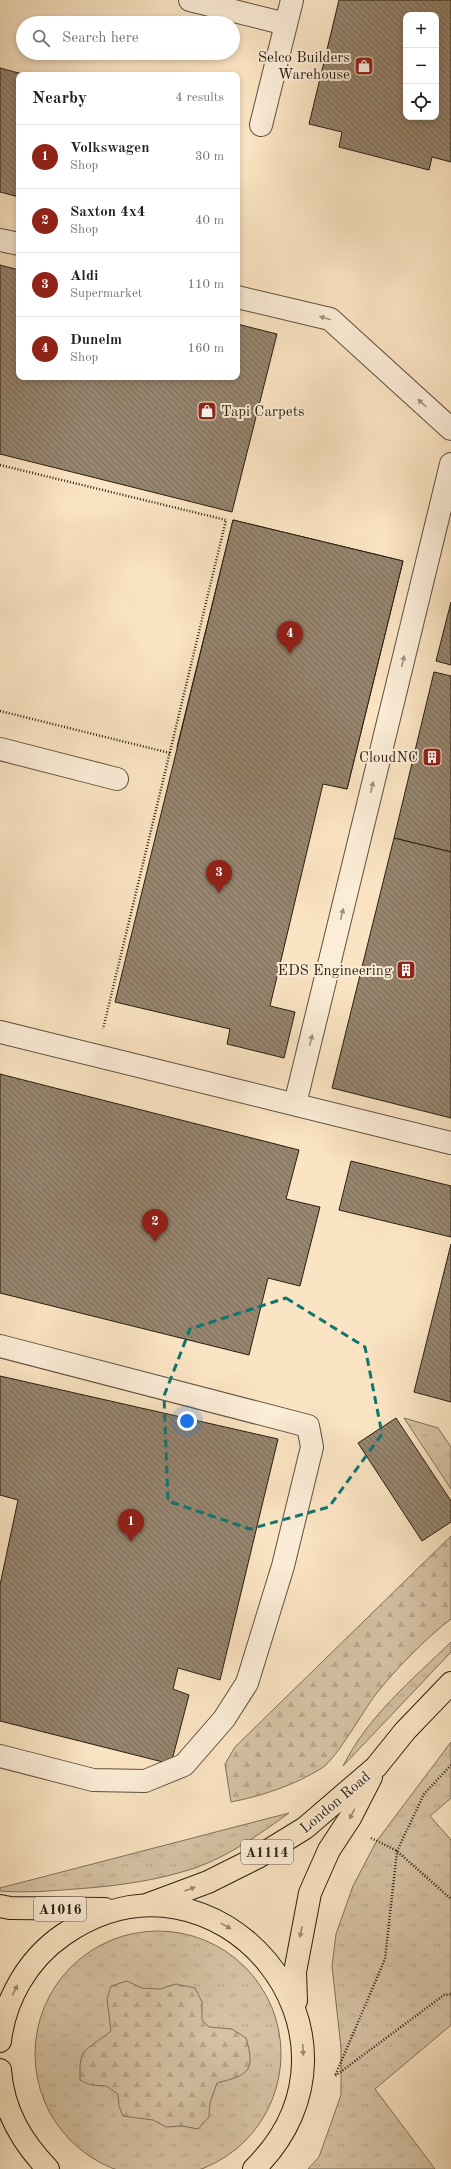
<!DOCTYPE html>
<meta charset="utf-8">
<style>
body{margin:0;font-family:"Old Standard TT",serif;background:#f2f2f2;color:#202124}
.controls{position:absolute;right:12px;top:12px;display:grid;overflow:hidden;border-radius:8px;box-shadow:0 2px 6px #0003}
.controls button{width:36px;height:36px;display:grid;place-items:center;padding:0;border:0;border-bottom:1px solid #e0e0e0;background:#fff;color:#202124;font:20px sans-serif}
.you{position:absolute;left:187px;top:1421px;width:14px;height:14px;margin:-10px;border:3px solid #fff;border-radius:50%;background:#1a73e8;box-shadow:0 0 0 6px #1a73e833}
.badge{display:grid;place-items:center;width:26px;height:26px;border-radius:50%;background:#8f2418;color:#fff;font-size:13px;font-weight:700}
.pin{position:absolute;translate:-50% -33px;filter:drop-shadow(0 1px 2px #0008)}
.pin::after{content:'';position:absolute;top:21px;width:14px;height:12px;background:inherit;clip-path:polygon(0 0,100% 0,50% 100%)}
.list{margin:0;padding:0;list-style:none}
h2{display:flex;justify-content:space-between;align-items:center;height:52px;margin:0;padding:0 16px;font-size:17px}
h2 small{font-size:13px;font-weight:400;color:#757577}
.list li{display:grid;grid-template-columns:26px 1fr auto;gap:12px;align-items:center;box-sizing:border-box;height:64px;padding:0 16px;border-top:1px solid #e0e0e0}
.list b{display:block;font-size:15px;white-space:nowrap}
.list p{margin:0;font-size:13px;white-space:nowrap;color:#757577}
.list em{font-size:13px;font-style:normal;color:#757577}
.icon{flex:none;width:22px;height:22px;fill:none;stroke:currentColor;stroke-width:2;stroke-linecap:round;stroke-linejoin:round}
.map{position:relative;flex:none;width:451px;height:2169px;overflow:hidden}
.search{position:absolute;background:#fff;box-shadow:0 2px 6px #0003;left:16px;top:16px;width:224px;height:44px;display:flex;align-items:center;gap:10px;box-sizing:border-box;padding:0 14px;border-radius:22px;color:#757577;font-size:15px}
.panel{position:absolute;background:#fff;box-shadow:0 2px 6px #0003;left:16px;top:72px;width:224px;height:308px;border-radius:8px}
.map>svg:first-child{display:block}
.grass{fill:url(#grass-tufts);stroke:#80715b}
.forest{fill:url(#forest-firs);stroke:#80715b}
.building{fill:url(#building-back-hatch);stroke:#2a1f11;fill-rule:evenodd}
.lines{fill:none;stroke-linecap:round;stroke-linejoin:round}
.minor-casing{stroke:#5e503e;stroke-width:24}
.major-casing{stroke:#2a1f11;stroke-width:24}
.path{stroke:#2a1f11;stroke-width:2.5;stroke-dasharray:1 2;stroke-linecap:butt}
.minor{stroke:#fcedd8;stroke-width:22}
.major{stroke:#fbe4c3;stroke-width:22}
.oneway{fill:#9e907e}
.oneway2{fill:#9d8b73}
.marked{fill:none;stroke:#0f766e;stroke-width:3;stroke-dasharray:8 5;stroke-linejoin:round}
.labels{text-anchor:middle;stroke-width:4;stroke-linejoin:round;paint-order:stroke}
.shield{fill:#fcedd8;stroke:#695d4d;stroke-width:1}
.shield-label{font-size:14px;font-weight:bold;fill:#2a1f11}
.poi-label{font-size:15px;fill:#2a1f11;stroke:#fcedd8;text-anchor:end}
.street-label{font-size:15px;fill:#2a1f11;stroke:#fcedd8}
</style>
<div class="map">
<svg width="451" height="2169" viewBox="0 0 451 2169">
<defs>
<pattern id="grass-tufts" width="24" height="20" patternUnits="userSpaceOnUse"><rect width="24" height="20" fill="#d7c3a5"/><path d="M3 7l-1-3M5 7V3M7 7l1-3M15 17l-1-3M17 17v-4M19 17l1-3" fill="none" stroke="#b9a78d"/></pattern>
<pattern id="forest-firs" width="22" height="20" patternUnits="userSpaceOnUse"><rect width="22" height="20" fill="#d7c3a5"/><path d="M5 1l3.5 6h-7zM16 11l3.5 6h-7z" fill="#b9a78d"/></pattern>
<pattern id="building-back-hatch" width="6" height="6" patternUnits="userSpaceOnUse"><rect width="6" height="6" fill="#97856e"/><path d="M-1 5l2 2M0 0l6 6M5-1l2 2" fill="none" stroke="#7b6c59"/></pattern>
</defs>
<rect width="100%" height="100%" fill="#fbe4c3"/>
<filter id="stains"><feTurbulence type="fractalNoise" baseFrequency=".005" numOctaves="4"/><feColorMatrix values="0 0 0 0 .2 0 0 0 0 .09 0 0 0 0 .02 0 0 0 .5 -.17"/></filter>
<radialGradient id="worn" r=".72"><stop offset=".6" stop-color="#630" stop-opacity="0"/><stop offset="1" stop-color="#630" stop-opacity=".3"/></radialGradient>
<g class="grass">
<polygon points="404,1418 438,1428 451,1447 451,1489"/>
<path d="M 451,1642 L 451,1652 L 343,1766 C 368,1716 412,1680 451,1642 Z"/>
<polygon points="451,1742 451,1798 430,1816 451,1840 451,2025 375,2089 435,2169 308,2169 319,2157 341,2095 341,2048 332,1966 336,1934 353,1886 376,1842"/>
<path d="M 289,1813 C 260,1834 229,1856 195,1868 C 156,1881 116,1886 76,1889 C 50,1891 25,1893 0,1891 L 0,1888 Z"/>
<circle cx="158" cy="2054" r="123"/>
</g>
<g class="forest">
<path d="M 451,1536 L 451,1619 C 427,1637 394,1671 376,1694 C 363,1711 337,1758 322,1768 C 295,1785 262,1796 231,1802 L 225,1764 L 235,1747 Z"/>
<path d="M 127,1981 L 142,1988 L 160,1989 L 176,1984 L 195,1988 L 202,2002 L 202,2020 L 209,2027 L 232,2029 L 246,2038 C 256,2072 248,2075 217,2083 L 210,2103 L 209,2117 L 198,2129 L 182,2126 L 166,2127 L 153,2120 L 123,2116 L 119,2106 L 118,2094 L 106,2086 L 91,2085 L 80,2080 C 80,2072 79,2059 84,2052 C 88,2047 104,2037 111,2031 L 107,1999 L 111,1986 Z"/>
</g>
<g class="building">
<path d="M 339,0 L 451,0 L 451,162 L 432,157 L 429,170 L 339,147 L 342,132 L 309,124 ZM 406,15 L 436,15 L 436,117 L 406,117 Z"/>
<polygon points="0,68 26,75 19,75 19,197 0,192"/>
<polygon points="0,265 19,270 19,377 237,377 237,324 277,334 232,512 0,454"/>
<polygon points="233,520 403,561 347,789 177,747"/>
<polygon points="233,520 403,561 347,789 323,784 270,1006 295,1012 284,1058 227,1044 230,1029 115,1002"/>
<polygon points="451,602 451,665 436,661"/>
<polygon points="434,672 451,676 451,852 394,838"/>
<polygon points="394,838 451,852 451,1118 332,1088"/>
<polygon points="0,1074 299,1150 286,1199 320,1207 300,1286 268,1278 249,1355 0,1293"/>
<polygon points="351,1161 451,1186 451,1237 339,1210"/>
<polygon points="451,1244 451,1402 414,1392"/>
<polygon points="0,1376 278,1439 220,1680 178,1668 173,1689 189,1695 171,1764 0,1721 0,1585 18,1500 0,1495"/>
<polygon points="396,1418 451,1501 451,1522 422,1541 358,1443"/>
</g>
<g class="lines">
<defs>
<g id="minor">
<polyline points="190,0 286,24"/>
<polyline points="261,125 292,0"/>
<polyline points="0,240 19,244"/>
<polyline points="237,297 330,319 451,429"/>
<polyline points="0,749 117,779"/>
<polyline points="0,1032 451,1143"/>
<polyline points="295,1104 451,464"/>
<polyline points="0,1346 308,1426 312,1447 283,1566 247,1683 224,1719 184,1765 145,1781 93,1780 0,1756"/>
</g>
<g id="major">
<polyline points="149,1904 208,1882 258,1857 305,1828 376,1767 405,1731 451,1683"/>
<polyline points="0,1906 10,1908 105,1909"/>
<polyline points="296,2001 295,1972 310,1893 329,1850 350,1818 371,1777"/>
<path d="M 0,2041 C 5,1999 28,1959 63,1935 C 216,1828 390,2035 254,2169"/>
<path d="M 0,2070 C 3,2110 21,2141 48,2169"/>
</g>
</defs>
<use href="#minor" class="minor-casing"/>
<use href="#major" class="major-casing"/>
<g class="path">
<polyline points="0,465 226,520 103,1029"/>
<polyline points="0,711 170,753"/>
<polyline points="451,1765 424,1794 397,1851 385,1959 335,2076 444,1995 451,1994"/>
<polyline points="371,1838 397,1851 451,1899"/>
</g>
<use href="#minor" class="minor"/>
<use href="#major" class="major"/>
</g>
<defs><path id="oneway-solid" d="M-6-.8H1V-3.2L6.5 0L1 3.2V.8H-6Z"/></defs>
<g class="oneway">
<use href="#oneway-solid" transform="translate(325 318) rotate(-164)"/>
<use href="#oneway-solid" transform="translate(422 403) rotate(-138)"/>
<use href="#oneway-solid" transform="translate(403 661) rotate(-76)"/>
<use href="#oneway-solid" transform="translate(372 787) rotate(-76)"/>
<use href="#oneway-solid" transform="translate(342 914) rotate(-76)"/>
<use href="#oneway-solid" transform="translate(311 1040) rotate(-76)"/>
</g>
<g class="oneway2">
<use href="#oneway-solid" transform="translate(352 1814) rotate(118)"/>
<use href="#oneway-solid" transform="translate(190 1889) rotate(-20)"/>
<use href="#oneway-solid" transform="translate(226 1926) rotate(29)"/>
<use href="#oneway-solid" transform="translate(301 1932) rotate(102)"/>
<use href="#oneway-solid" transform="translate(15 1990) rotate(-64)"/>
<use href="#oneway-solid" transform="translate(303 2050) rotate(87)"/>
</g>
<path class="marked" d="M 286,1298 L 365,1347 L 382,1434 L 329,1507 L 250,1529 L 168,1501 L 164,1396 L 190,1329 Z"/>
<defs>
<symbol id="shop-square" viewBox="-11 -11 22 22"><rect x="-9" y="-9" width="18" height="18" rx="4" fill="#8f2418" stroke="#fcedd8"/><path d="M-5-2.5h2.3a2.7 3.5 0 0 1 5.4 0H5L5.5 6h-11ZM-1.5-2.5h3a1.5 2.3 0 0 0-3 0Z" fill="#fff"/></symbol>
<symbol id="building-square" viewBox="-11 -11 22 22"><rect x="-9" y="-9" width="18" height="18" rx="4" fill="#8f2418" stroke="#fcedd8"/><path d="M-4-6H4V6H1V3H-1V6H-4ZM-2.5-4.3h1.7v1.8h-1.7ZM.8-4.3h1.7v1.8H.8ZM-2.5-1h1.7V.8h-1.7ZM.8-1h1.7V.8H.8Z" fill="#fff"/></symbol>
</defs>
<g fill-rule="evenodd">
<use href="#shop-square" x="353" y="55" width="22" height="22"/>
<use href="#shop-square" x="196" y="400" width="22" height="22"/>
<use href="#building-square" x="421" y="746" width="22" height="22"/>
<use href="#building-square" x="395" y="959" width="22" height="22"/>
</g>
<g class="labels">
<g class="shield">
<rect x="241" y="1840" width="52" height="24" rx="3"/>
<rect x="34" y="1897" width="52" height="24" rx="3"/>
</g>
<g class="shield-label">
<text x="267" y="1857">A1114</text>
<text x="60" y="1914">A1016</text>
</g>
<g class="poi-label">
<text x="350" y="62">Selco Builders<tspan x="350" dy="17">Warehouse</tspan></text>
<text x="221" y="416" text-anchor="start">Tapi Carpets</text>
<text x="418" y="762">CloudNC</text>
<text x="392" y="975">EDS Engineering</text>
</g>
<g class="street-label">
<text transform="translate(335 1802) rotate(-40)" y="5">London Road</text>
</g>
</g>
<rect width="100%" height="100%" filter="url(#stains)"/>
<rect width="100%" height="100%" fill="url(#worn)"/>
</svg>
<div class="controls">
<button>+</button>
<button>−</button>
<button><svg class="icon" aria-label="locate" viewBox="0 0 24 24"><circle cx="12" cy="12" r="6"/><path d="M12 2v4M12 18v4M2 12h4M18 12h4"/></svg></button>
</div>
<div class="you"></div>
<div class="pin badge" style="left:131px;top:1542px">1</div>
<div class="pin badge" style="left:155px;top:1242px">2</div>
<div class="pin badge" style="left:219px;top:893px">3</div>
<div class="pin badge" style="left:290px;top:654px">4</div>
<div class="search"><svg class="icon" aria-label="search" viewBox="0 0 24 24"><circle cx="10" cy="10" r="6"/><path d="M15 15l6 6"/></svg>Search here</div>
<section class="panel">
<h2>Nearby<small>4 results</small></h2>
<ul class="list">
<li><span class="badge">1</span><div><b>Volkswagen</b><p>Shop</p></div><em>30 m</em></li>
<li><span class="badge">2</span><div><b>Saxton 4x4</b><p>Shop</p></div><em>40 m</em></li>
<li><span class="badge">3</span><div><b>Aldi</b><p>Supermarket</p></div><em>110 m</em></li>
<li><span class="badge">4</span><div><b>Dunelm</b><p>Shop</p></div><em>160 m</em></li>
</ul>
</section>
</div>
